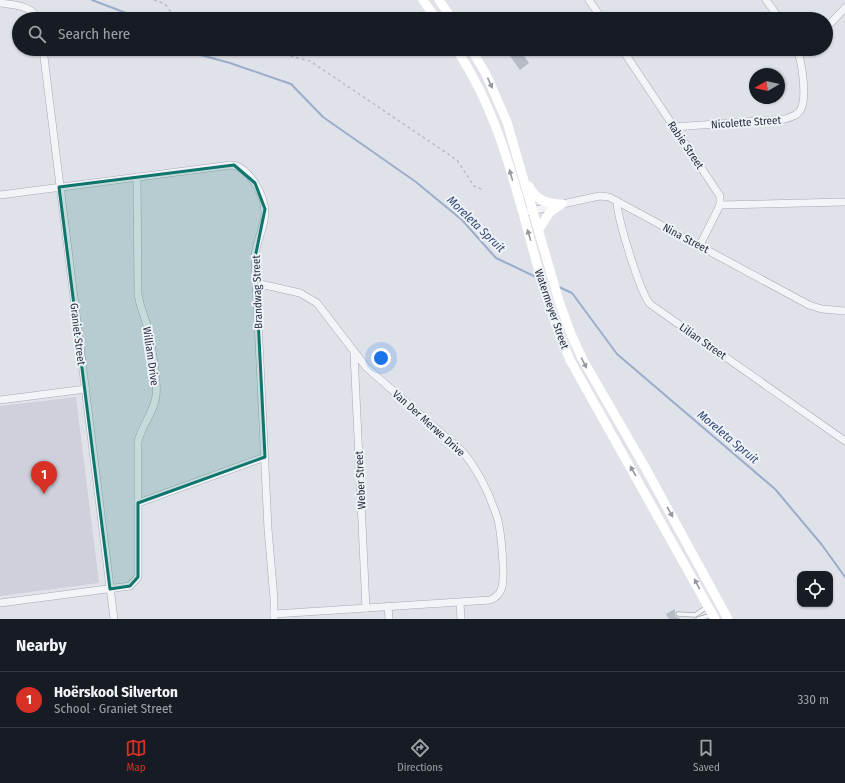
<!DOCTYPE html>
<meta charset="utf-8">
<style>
body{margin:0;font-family:"Fira Sans Condensed",sans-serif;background:#242831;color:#f1f3f6}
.controls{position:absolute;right:12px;bottom:12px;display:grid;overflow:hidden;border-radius:8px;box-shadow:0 1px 3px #0004}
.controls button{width:36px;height:36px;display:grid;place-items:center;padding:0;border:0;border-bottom:1px solid #363941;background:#171b24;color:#f1f3f6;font:20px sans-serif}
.compass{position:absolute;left:749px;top:68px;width:36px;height:36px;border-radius:50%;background:#171b24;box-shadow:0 1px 3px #0004;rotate:261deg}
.you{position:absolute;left:381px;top:358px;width:14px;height:14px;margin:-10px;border:3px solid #fff;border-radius:50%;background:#1a73e8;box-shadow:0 0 0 6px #1a73e833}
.badge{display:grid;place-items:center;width:26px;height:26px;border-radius:50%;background:#d93025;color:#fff;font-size:13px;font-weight:700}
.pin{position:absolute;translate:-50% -33px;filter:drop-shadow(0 1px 2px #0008)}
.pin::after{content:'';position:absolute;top:21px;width:14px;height:12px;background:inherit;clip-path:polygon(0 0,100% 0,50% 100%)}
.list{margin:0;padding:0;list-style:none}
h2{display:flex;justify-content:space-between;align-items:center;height:52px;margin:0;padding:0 16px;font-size:17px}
h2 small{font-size:13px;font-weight:400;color:#9ea1a6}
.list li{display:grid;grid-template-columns:26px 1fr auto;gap:12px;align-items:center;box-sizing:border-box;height:56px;padding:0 16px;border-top:1px solid #363941}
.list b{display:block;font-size:15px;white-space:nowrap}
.list p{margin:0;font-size:13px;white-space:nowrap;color:#9ea1a6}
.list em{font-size:13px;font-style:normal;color:#9ea1a6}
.icon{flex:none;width:22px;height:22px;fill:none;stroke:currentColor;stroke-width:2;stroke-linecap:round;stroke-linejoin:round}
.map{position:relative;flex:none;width:845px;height:619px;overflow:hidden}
.search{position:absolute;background:#171b24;box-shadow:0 1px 3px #0004;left:12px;right:12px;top:12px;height:44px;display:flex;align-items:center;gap:10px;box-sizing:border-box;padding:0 14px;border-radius:22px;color:#9ea1a6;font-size:15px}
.sheet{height:108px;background:#171b24}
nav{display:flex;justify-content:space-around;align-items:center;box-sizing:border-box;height:56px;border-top:1px solid #363941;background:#171b24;font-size:11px;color:#9ea1a6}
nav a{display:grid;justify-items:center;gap:2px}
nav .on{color:#d93025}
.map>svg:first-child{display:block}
.built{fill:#ced1db}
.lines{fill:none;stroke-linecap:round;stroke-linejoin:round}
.stream{stroke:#9aadca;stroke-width:2}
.building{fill:#b7bbc6}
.lane-casing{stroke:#a5a9b3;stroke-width:5}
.street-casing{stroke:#a5a9b3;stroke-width:8}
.path{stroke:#babdc4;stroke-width:1.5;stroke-dasharray:3 3;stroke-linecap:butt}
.lane{stroke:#f3f4f7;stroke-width:3.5}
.street{stroke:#f3f4f7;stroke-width:7}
.secondary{stroke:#fff;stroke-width:9}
.oneway{fill:#9497a0}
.marked{fill:#0f766e;fill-opacity:0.2;stroke:#0f766e;stroke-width:3;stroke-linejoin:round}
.labels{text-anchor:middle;stroke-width:4;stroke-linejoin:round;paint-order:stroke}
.street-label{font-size:11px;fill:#282f41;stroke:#eff2f7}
.water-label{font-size:12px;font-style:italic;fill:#314976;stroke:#eff2f7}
</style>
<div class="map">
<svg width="845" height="619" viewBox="0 0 845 619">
<rect width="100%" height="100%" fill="#e0e2e9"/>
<polygon class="built" points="76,397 99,583 0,596 0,406"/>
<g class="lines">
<g class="stream">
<polyline points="92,0 142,19"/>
<polyline points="179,49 230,63 291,84 323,117 416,182 462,220 496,258 538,278"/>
<polyline points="559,287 572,293 617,354 775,489 822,545 845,577"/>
</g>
</g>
<g class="building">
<polygon points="505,49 519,49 529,63 520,70"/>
<polygon points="675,609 675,616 681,619 669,619 666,614"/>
</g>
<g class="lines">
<defs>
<g id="lane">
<polyline points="678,614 695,615 707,607"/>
<polyline points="698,619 712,615"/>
</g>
<g id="street">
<polyline points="589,0 602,19"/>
<polyline points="766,0 780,19"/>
<path d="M 0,3 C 14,5 31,5 38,19"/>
<polyline points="826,28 845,8"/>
<polyline points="43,49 114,619"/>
<polyline points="622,49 720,196 720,205 700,245"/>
<polyline points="799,56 806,49"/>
<path d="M 674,127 L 785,119 C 792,117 798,115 801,109 C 807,97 802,62 797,49"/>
<path d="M 0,195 L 231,165 C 249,166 265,196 265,213 C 265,228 255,242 255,258 L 268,529 L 274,599 L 274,619"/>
<path d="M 617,201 C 617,218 640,292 650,304 L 845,441"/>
<polyline points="720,205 845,202"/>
<polyline points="522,213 590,198 600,196 609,197 809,305 822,309 845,311"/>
<path d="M 256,283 L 300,293 L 317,303 L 366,367 L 463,452 C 477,469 489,493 496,514 C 501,526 506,579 501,590 C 499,595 495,598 490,600 L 274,614"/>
<polyline points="354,353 366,608"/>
<polyline points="0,400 86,389"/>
<polyline points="138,503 265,457"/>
<path d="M 0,603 L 130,586 L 138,577 L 138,442 C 141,426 154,413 156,396 C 158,380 151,342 147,326 C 144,314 139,305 138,293 L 137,177"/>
<polyline points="460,603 461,619"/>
<polyline points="388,606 389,619"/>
</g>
</defs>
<use href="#lane" class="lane-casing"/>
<use href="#street" class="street-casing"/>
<g class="path">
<polyline points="154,0 165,4 176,19"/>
<polyline points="261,49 310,61 457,160 474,186 483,190"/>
</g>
<use href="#lane" class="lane"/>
<use href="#street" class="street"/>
<g class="secondary">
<polyline points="423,0 436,19"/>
<polyline points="439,0 452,19"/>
<path d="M 456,49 C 519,142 525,259 570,360 L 715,619"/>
<polyline points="471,49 486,74 507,122 559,301 571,334 583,360 646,469 728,619"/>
<path d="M 529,186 C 536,199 544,203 559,204"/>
<polyline points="539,229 550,212 562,204"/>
</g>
</g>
<defs><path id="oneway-solid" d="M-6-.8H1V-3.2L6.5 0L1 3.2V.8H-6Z"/></defs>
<g class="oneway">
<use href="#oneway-solid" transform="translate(490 83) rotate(65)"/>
<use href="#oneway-solid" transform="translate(511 175) rotate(-106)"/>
<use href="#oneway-solid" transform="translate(529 235) rotate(-107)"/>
<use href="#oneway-solid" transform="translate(584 363) rotate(62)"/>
<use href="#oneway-solid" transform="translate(633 471) rotate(-120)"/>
<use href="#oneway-solid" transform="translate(670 512) rotate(61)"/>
<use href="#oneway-solid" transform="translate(697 584) rotate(-118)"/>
</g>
<path class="marked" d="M 234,165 L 255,183 L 265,209 L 255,258 L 265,457 L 138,503 L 138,577 L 130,586 L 110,589 L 59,187 Z"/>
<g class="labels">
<g class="street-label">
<text transform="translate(746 122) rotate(-4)" y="4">Nicolette Street</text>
<text transform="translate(686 145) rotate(56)" y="4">Rabie Street</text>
<text transform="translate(686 238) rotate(28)" y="4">Nina Street</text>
<text transform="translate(257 292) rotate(-92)" y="4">Brandwag Street</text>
<text transform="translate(552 309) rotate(71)" y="4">Watermeyer Street</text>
<text transform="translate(78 334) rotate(83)" y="4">Graniet Street</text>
<text transform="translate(703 341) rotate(35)" y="4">Lilian Street</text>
<text transform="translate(151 356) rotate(82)" y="4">William Drive</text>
<text transform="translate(429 423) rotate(42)" y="4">Van Der Merwe Drive</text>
<text transform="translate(360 480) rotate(-93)" y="4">Weber Street</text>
</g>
<g class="water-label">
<text transform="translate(476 224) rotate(44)" y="4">Moreleta Spruit</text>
<text transform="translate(728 437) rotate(40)" y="4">Moreleta Spruit</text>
</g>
</g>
</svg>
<div class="controls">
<button><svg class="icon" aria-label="locate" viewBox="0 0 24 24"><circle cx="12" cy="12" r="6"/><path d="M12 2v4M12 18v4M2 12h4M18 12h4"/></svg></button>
</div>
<svg class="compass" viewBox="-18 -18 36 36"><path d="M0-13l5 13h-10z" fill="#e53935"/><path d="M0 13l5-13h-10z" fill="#9ea1a6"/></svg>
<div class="you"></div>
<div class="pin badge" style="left:44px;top:494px">1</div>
<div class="search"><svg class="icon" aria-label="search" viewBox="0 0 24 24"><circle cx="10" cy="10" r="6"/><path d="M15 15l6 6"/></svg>Search here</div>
</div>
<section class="sheet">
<h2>Nearby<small></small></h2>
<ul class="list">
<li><span class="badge">1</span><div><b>Hoërskool Silverton</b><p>School · Graniet Street</p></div><em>330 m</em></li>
</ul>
</section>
<nav>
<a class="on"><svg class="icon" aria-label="map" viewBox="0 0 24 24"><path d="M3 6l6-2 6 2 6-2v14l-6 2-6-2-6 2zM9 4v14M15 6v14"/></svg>Map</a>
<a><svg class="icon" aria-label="directions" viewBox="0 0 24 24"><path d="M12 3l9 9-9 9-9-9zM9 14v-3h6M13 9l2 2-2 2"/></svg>Directions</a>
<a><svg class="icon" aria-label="saved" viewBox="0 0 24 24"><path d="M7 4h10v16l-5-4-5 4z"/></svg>Saved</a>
</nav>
